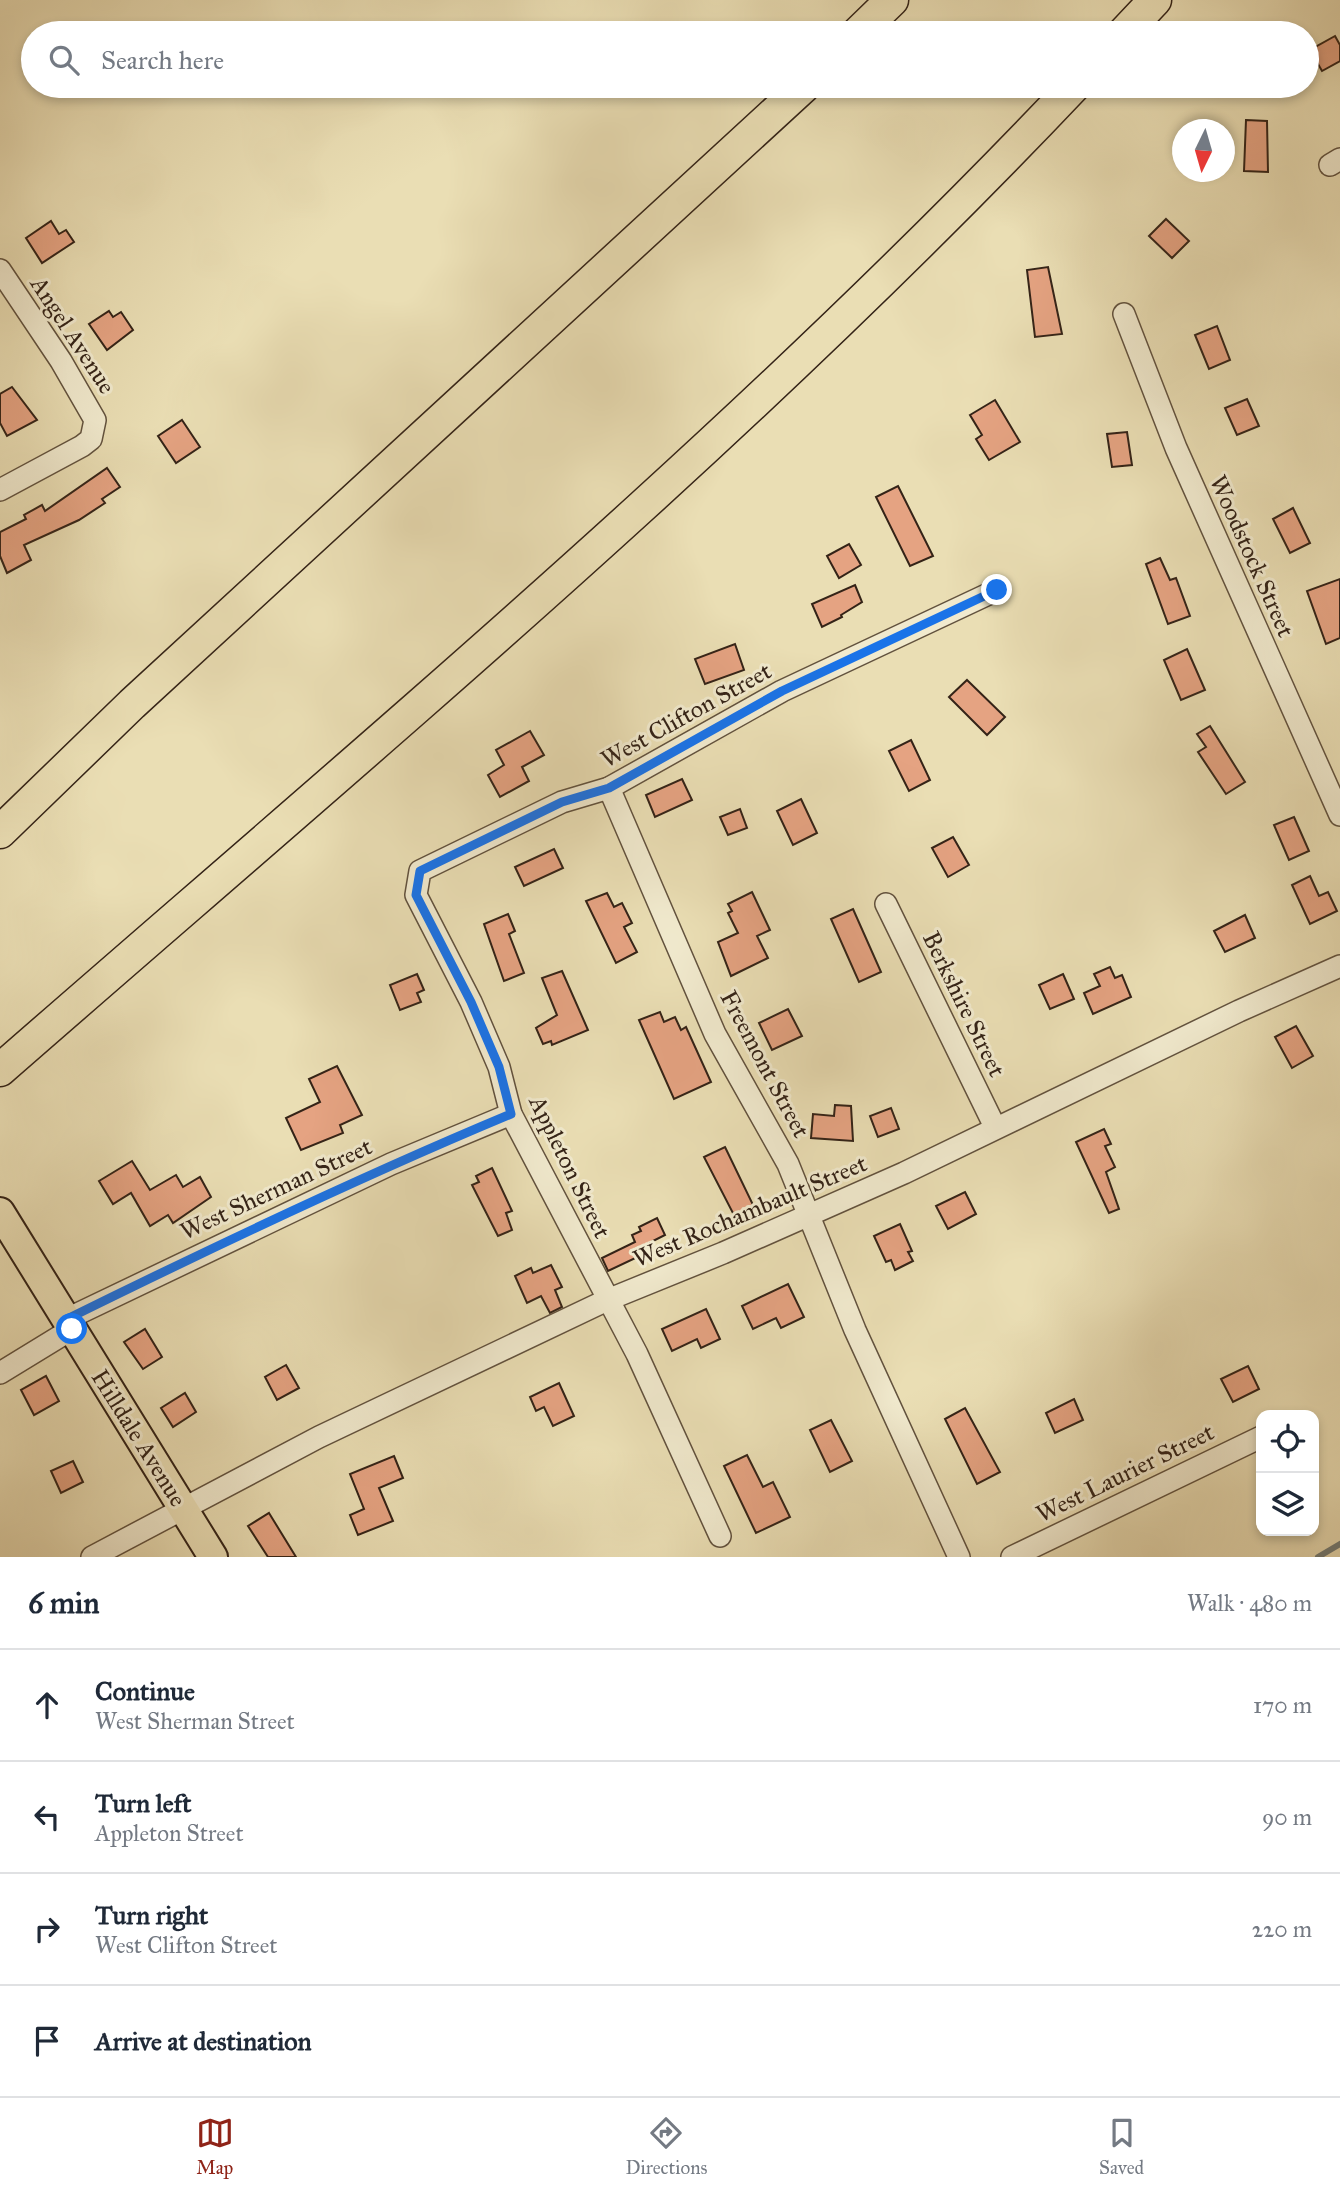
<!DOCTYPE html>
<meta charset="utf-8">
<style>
body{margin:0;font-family:"IM FELL Great Primer",serif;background:#f6f6f7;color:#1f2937}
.controls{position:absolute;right:21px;bottom:21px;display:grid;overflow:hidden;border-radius:14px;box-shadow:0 4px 10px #0003}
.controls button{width:63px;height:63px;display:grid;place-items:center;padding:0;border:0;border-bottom:2px solid #e0e1e3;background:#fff;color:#1f2937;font:35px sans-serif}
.compass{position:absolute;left:1172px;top:119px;width:63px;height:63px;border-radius:50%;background:#fff;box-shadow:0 4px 10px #0003;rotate:185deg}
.stop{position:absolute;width:21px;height:21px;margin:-16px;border:5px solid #1a73e8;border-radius:50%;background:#fff}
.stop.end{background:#1a73e8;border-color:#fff;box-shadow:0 2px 7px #0008}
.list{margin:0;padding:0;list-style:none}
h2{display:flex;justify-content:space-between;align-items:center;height:91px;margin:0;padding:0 28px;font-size:30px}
h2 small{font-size:23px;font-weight:400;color:#747a83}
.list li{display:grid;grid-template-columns:46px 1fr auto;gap:21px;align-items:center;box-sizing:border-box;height:112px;padding:0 28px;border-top:2px solid #e0e1e3}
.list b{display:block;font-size:26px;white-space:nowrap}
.list p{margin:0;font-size:23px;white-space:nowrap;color:#747a83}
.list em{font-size:23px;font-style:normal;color:#747a83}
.icon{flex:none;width:38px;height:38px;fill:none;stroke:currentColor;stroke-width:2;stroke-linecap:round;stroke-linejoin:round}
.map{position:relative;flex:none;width:1340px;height:1557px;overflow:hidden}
.search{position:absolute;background:#fff;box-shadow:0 4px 10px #0003;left:21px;right:21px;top:21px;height:77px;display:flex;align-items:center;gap:18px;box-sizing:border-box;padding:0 24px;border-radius:38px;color:#747a83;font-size:26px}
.sheet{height:539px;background:#fff}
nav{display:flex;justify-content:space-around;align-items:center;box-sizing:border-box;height:98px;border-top:2px solid #e0e1e3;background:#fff;font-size:19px;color:#747a83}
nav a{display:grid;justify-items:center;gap:4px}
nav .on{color:#8f2418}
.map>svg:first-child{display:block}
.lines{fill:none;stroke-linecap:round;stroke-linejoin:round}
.stream{stroke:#737d78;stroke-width:6}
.building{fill:#e5a382;stroke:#342317;stroke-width:2}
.minor-casing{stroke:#62523e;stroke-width:24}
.major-casing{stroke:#342317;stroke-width:32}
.highway-casing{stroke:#342317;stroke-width:35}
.minor{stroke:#f1eace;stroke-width:21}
.major{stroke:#eadeb4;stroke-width:28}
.highway{stroke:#eadeb4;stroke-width:32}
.route{stroke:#1a73e8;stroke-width:9}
.labels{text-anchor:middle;stroke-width:6;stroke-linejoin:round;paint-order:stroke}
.street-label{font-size:24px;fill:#342317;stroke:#f1eace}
</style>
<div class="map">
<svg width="1340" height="1557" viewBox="0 0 1340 1557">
<rect width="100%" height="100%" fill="#eadeb4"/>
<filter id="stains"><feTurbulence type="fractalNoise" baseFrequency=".00286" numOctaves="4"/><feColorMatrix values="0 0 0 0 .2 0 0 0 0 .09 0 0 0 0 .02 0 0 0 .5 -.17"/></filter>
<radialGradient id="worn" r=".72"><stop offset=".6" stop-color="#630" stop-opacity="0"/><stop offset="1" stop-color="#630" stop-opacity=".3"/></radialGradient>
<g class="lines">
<polyline class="stream" points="1318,1557 1340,1544"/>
</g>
<g class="building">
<polygon points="1335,36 1340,45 1340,61 1322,71 1310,50"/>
<polygon points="1246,120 1267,121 1268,172 1244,171"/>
<polygon points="1166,219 1189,241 1172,258 1149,236"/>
<polygon points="51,221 59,234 66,230 74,242 42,263 26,238"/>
<polygon points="1048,267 1062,334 1035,337 1027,270"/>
<polygon points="109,311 113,317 121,312 133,330 107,350 89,324"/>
<polygon points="1217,326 1230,360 1209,369 1195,335"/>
<polygon points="12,387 37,420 7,436 0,423 0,394"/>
<polygon points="1247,399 1259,426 1237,435 1225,408"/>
<polygon points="995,400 1020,442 989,460 976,439 982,435 970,415"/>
<polygon points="182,420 200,447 176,463 158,436"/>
<polygon points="1127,432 1132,465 1112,467 1107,434"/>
<polygon points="107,468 120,487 102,499 105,503 79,520 24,545 31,560 7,573 0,556 0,532 26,519 24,515 42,505 45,511"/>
<polygon points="898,486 933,556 910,566 876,497"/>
<polygon points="1293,508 1310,543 1290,553 1273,519"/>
<polygon points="849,544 861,565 839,578 827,556"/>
<polygon points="1160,558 1170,580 1176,578 1190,616 1168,624 1146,564"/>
<polygon points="1340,579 1340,638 1326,644 1307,591"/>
<polygon points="855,585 862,602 841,615 842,617 822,627 812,604"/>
<polygon points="735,644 744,670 705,684 695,659"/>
<polygon points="1187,649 1205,690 1181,700 1164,660"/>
<polygon points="967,680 1005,717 987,735 949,697"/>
<polygon points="1210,726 1245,782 1226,794 1198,752 1206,747 1197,734"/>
<polygon points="530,731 544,755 522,767 529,781 500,797 488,775 504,765 496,750"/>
<polygon points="911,740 930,780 909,791 889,751"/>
<polygon points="682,779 692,800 655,817 646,795"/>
<polygon points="801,799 817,833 793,845 777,811"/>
<polygon points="740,809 747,828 728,835 720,817"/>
<polygon points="1294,817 1309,851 1289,860 1274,825"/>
<polygon points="953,837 969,865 948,877 932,848"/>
<polygon points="554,849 563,868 524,886 515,867"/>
<polygon points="1310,876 1319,896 1328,892 1337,911 1310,924 1292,885"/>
<polygon points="752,892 770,930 757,936 768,958 731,976 718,942 738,933 728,913 732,911 728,904"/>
<polygon points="607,893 614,907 622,903 632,923 624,927 637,952 616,963 586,901"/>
<polygon points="853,909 881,972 859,982 831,919"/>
<polygon points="508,914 515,931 509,934 524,973 504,981 484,924"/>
<polygon points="1245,915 1255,938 1225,952 1214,931"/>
<polygon points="1110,967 1115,978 1122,975 1131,997 1093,1014 1084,993 1100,986 1094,974"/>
<polygon points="562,971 588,1030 552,1045 551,1041 543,1044 536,1028 557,1015 542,978"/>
<polygon points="417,974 424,990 417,993 421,1002 400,1010 390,985"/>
<polygon points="1063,974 1074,999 1050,1009 1039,985"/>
<polygon points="788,1009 802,1036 772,1050 759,1023"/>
<polygon points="660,1012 664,1022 675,1017 681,1030 686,1027 711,1082 674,1099 639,1020"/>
<polygon points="1296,1026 1313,1056 1292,1068 1275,1037"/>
<polygon points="337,1066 362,1115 340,1125 343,1133 301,1150 286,1118 320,1102 309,1079"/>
<polygon points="835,1105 851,1106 853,1141 811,1138 813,1114 834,1116"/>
<polygon points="891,1108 899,1129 878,1137 870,1116"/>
<polygon points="1104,1129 1111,1144 1105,1146 1115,1167 1106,1172 1119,1209 1109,1213 1076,1142"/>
<polygon points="725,1147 755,1209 736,1219 704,1157"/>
<polygon points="132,1161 150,1190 176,1175 183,1187 200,1177 211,1197 173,1223 168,1215 150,1226 131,1193 113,1204 99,1181"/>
<polygon points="492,1168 512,1211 506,1213 512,1230 498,1236 472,1185 479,1182 476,1176"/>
<polygon points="965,1192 976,1214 948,1229 936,1206"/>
<polygon points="657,1218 665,1235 643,1246 646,1253 608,1271 602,1258 635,1242 632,1235 641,1231 639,1227"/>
<polygon points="900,1224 912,1251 908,1252 913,1261 895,1270 891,1260 886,1262 874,1236"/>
<polygon points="551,1265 562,1287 555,1290 562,1307 550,1313 541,1296 527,1303 515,1276 531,1268 533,1273"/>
<polygon points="788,1284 804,1317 781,1328 776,1318 753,1329 742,1306"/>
<polygon points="706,1309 720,1339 701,1348 697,1339 672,1351 662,1329"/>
<polygon points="145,1329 162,1357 143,1369 124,1342"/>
<polygon points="286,1365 299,1388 277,1400 265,1377"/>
<polygon points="1248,1366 1259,1389 1233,1402 1221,1379"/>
<polygon points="46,1376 59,1401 34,1415 21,1390"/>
<polygon points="559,1383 574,1416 553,1426 544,1407 536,1411 530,1397"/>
<polygon points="185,1393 196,1412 173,1427 161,1408"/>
<polygon points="1074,1399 1083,1420 1055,1433 1046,1413"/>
<polygon points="965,1408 1000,1472 977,1484 945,1419"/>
<polygon points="831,1420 852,1461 830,1472 810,1430"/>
<polygon points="747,1455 763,1487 773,1482 790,1517 756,1533 724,1466"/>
<polygon points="394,1456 403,1478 379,1488 393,1521 358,1535 350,1515 364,1509 350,1474"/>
<polygon points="73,1461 83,1482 61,1493 51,1471"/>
<polygon points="269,1513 296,1557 268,1557 248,1526"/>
</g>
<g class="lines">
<defs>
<g id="minor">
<polyline points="1330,165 1340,159"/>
<polyline points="0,270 61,361 95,420 91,439 82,446 0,490"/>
<polyline points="1124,314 1176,448 1340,815"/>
<polyline points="609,788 715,1034 788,1164 855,1330 959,1557"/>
<polyline points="886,904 995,1127"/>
<polyline points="67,1319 391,1164 511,1114"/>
<polyline points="0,1373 72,1329"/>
<polyline points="720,1536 637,1354 511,1114 499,1067 471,1002 416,895 420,871 562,802 609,788 782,691 997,590"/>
<polyline points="92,1557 319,1437 605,1301 723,1253 904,1173 1239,1011 1340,966"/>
<polyline points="1012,1557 1261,1437"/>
</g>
<polyline id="major" points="0,1212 213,1557"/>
<g id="highway">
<polyline points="858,33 892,0"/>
<polyline points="1124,33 1155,0"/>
<polyline points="0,832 132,704 804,86"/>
<path d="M 0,1070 C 366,750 740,439 1074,86"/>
</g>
</defs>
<use href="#minor" class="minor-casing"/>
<use href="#major" class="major-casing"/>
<use href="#highway" class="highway-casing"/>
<use href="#minor" class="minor"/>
<use href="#major" class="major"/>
<use href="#highway" class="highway"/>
</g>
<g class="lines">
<path class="route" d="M 72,1329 L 67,1319 C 213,1247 360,1177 511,1114 L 499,1067 L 471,1002 L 416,895 L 420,871 L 562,802 L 609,788 L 782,691 L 997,590"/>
</g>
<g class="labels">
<g class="street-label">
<text transform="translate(73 335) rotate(57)" y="8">Angel Avenue</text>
<text transform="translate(1252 556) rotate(66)" y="8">Woodstock Street</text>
<text transform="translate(686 715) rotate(-29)" y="8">West Clifton Street</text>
<text transform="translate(964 1004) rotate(64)" y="8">Berkshire Street</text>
<text transform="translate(765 1064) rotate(62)" y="8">Freemont Street</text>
<text transform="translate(570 1167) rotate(64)" y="8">Appleton Street</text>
<text transform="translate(276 1189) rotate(-25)" y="8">West Sherman Street</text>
<text transform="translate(750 1211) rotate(-23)" y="8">West Rochambault Street</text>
<text transform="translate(139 1438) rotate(58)" y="8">Hilldale Avenue</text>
<text transform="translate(1125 1473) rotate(-26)" y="8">West Laurier Street</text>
</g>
</g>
<rect width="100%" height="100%" filter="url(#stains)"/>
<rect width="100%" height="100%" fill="url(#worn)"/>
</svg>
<div class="controls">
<button><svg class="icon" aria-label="locate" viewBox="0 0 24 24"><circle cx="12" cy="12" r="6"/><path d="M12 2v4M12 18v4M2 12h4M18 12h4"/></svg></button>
<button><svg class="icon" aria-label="layers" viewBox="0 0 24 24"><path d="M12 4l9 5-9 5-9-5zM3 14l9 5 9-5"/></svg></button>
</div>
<svg class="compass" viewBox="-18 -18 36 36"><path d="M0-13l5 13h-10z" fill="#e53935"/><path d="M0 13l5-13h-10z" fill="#747a83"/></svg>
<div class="stop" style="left:72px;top:1329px"></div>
<div class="stop end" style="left:997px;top:590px"></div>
<div class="search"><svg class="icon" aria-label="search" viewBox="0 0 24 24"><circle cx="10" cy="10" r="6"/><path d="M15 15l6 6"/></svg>Search here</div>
</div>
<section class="sheet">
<h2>6 min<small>Walk · 480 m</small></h2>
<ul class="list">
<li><svg class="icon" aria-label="ahead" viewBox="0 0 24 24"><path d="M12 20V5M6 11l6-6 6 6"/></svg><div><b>Continue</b><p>West Sherman Street</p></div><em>170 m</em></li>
<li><svg class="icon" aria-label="left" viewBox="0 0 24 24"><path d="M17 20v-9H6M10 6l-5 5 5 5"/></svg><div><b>Turn left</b><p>Appleton Street</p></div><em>90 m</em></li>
<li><svg class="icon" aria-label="right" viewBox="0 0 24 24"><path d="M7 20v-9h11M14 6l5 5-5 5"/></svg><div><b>Turn right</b><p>West Clifton Street</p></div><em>220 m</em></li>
<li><svg class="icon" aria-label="arrive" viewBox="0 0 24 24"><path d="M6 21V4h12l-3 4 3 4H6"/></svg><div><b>Arrive at destination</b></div></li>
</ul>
</section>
<nav>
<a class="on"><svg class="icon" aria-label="map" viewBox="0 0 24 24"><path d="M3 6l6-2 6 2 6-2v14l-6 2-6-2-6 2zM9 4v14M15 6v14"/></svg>Map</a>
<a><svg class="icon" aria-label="directions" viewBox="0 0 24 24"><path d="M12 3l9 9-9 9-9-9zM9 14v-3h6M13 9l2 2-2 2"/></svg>Directions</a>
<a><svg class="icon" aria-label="saved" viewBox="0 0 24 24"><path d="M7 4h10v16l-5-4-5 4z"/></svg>Saved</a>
</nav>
